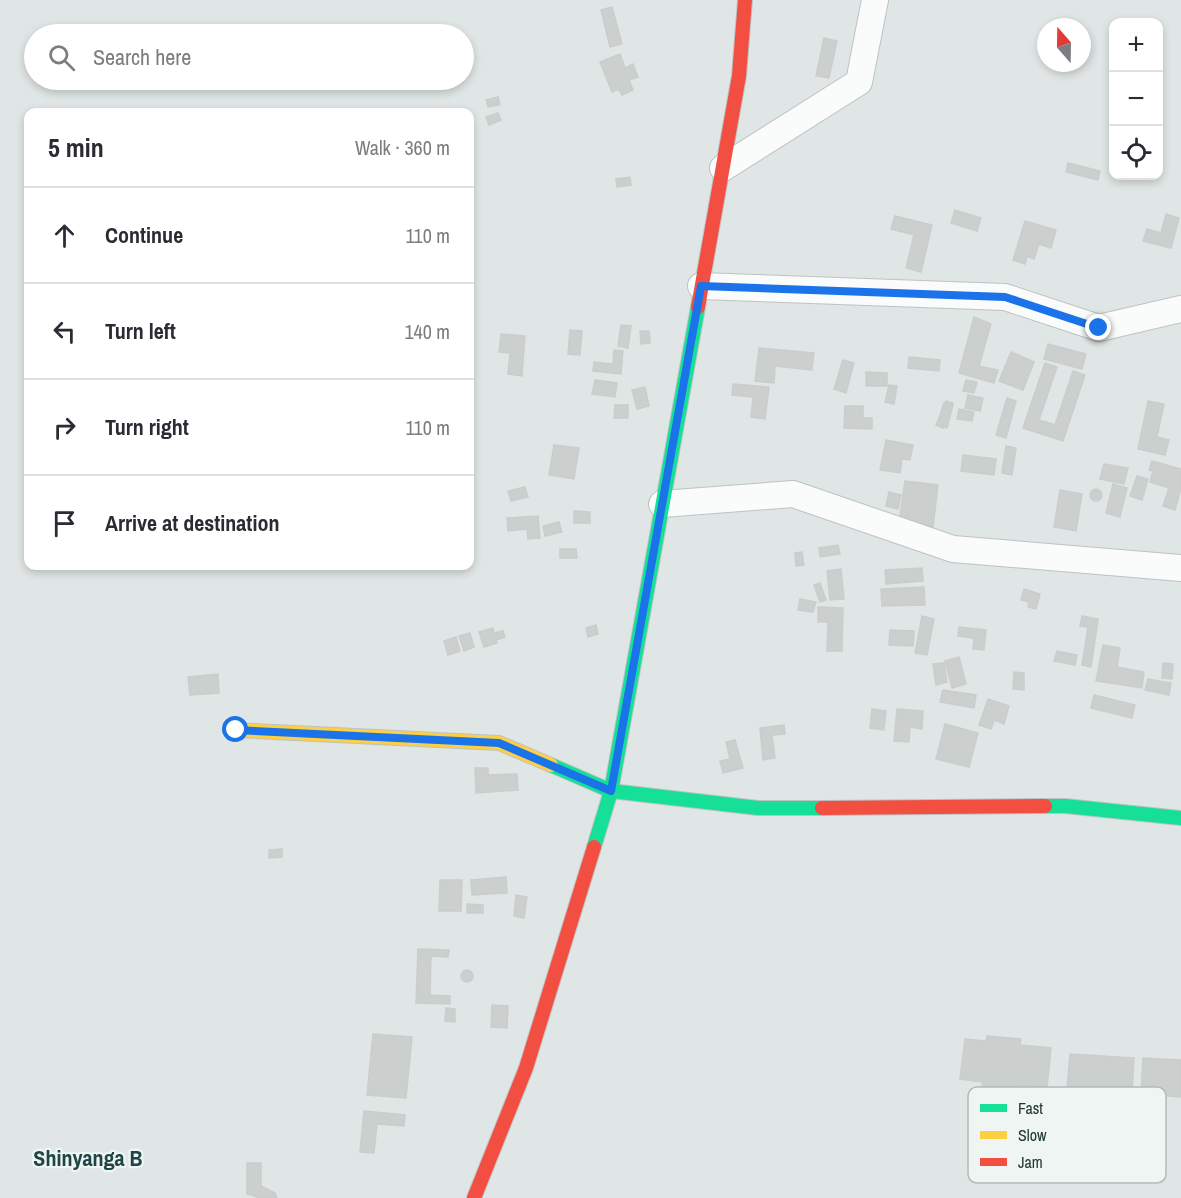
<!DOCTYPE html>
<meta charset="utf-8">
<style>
body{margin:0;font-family:"Archivo Narrow",sans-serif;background:#f2f2f3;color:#2b2b33}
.controls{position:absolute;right:18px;top:18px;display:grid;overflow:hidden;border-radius:12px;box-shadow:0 3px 9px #0003}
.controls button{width:54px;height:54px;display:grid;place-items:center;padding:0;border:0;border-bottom:2px solid #e1e1e2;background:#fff;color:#2b2b33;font:30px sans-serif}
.compass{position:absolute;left:1037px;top:18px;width:54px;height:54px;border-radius:50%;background:#fff;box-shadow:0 3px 9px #0003;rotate:340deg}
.stop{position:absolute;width:18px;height:18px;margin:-14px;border:4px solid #1a73e8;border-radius:50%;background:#fff}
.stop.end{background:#1a73e8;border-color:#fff;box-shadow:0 2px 6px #0008}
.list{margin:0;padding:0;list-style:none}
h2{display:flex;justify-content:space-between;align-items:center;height:78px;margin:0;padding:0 24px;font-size:26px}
h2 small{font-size:20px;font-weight:400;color:#7c7c81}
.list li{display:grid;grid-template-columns:39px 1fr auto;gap:18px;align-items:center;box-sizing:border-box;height:96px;padding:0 24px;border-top:2px solid #e1e1e2}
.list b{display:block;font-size:22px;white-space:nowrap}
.list em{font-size:20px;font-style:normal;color:#7c7c81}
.icon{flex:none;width:33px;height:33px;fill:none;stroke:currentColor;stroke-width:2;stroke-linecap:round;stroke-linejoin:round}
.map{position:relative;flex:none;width:1181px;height:1198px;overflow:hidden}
.search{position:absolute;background:#fff;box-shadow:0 3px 9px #0003;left:24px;top:24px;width:450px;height:66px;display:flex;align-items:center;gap:15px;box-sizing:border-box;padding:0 21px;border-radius:33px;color:#7c7c81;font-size:22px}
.panel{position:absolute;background:#fff;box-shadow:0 3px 9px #0003;left:24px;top:108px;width:450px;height:462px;border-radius:12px}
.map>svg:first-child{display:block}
.building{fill:#cbcfce;stroke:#c9cecd;stroke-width:1.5}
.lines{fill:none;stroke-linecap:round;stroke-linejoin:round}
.street-casing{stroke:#bdc3c2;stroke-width:28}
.fast-casing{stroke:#bdc3c2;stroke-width:16}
.slow-casing{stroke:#bdc3c2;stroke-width:16}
.jam-casing{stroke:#bdc3c2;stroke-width:16}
.street{stroke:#fafbfb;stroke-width:26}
.fast{stroke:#16e098;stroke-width:14}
.slow{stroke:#ffcf43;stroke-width:14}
.jam{stroke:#f24e42;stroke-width:14}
.route{stroke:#1a73e8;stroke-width:8}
.labels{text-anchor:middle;stroke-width:4.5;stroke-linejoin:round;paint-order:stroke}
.quarter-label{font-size:22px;font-weight:bold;fill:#204545;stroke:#eef5f3}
.key{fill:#eef5f3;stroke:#b0bcba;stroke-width:1.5}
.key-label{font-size:16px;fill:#213635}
</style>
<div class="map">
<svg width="1181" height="1198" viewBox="0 0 1181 1198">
<rect width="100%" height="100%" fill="#e0e6e5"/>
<g class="building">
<polygon points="612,7 622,44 610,47 601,10"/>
<polygon points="824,38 837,41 829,78 816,76"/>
<polygon points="620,54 625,68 633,64 638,77 629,80 633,90 622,95 619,89 612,92 600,62"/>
<polygon points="498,97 500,105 488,107 486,100"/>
<polygon points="498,113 501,120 489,125 486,117"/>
<polygon points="1068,163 1100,171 1098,180 1066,172"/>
<polygon points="630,177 631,185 617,187 616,179"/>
<polygon points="955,210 981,218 977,231 951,223"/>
<polygon points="1166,214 1179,218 1171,248 1143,241 1147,229 1161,233"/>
<polygon points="895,216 932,225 921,272 906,268 914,235 891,229"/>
<polygon points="1025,221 1056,230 1051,248 1039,244 1034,259 1027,256 1025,264 1013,260"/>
<polygon points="974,317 991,324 979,366 998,370 994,383 959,373"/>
<polygon points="621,325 631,326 628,348 618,346"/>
<polygon points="570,330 582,331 580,355 568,354"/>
<polygon points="640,331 649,331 650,343 641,344"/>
<polygon points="501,334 525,336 522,376 508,374 510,353 499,352"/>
<polygon points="1048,344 1086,354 1082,369 1044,359"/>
<polygon points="759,348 814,353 812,370 775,366 774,383 755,381"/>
<polygon points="614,350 623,351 621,374 593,371 594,362 613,364"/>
<polygon points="1011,352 1034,362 1023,390 999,381"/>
<polygon points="909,357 940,360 939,371 908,368"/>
<polygon points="843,360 854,363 846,393 834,389"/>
<polygon points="1045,363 1057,367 1039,420 1055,425 1073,371 1085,375 1063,441 1023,428"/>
<polygon points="866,372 887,373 887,386 866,386"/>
<polygon points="595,380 617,383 615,397 592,394"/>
<polygon points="966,380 977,382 974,393 963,391"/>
<polygon points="733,384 769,387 765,419 751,417 753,397 732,395"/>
<polygon points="889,385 897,386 894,404 885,402"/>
<polygon points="645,387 649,406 637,409 632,390"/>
<polygon points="968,395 983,398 980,411 965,408"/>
<polygon points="1007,398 1016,401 1006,438 996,435"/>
<polygon points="946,401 953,403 943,428 936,425"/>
<polygon points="1148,401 1164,404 1157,437 1169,440 1165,455 1138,449"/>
<polygon points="944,403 953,405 947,428 937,425"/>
<polygon points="615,405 628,405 628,418 614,418"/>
<polygon points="845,406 863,406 863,418 872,418 872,429 844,428"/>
<polygon points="959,409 974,412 972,421 957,419"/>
<polygon points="886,440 913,445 910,460 902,459 900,473 880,470"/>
<polygon points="554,445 579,448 574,479 549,475"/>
<polygon points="1006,446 1016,448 1012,475 1002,473"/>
<polygon points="963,455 996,459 994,475 961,471"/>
<polygon points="1152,461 1181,469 1181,488 1175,510 1163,506 1169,488 1150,482 1153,471 1149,470"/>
<polygon points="1104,464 1128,468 1124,484 1100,479"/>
<polygon points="1137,476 1148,479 1142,500 1130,496"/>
<polygon points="905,481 938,485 933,527 899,523"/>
<polygon points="1113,484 1127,488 1120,517 1106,513"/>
<polygon points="525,487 528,497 511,501 508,491"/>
<circle cx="1096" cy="495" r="6"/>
<polygon points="1060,490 1082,494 1076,531 1054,527"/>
<polygon points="889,492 901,495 898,509 886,506"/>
<polygon points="574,511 590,512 590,523 574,523"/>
<polygon points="538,516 540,538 528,539 527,529 508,531 507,518"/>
<polygon points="559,522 562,532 545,536 543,526"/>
<polygon points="838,545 840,554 820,557 819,548"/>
<polygon points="560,549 576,549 577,558 560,558"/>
<polygon points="802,552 804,565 796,566 795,553"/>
<polygon points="922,568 923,581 886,584 885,570"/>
<polygon points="841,569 844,599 830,600 827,571"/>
<polygon points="820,583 826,600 820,602 814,585"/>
<polygon points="924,587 925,605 882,606 881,589"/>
<polygon points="1024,589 1040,594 1036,609 1028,607 1029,602 1021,600"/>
<polygon points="800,599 816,602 813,612 798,610"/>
<polygon points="818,607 843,608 842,651 827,651 828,622 818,622"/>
<polygon points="922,616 934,619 927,655 915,653"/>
<polygon points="1082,616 1098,619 1091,667 1082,665 1088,627 1080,626"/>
<polygon points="596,625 598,634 588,637 586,628"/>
<polygon points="959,627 986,630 984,650 973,649 974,638 958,636"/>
<polygon points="493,628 494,633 503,631 505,637 496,640 497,643 484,647 479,632"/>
<polygon points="890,630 914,631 913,646 889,645"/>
<polygon points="470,633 474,647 464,651 459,636"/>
<polygon points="456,637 460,651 448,655 444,641"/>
<polygon points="1103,645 1120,648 1117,667 1144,672 1142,688 1096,681"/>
<polygon points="1057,651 1077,655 1075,665 1054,661"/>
<polygon points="959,657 966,684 952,688 945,661"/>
<polygon points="944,663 947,682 936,685 933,664"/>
<polygon points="1163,663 1173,664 1172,679 1162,678"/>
<polygon points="1014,672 1024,673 1024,690 1013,689"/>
<polygon points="218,674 219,693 190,695 188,677"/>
<polygon points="1148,679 1171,683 1169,695 1145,690"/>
<polygon points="943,690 976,695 974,708 940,702"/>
<polygon points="1094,695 1135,705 1132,718 1091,708"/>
<polygon points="988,699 1009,706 1004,724 994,720 991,729 979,725"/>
<polygon points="872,709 886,711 884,730 870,728"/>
<polygon points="897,709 923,711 922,729 910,727 909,742 894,741"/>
<polygon points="945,724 978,733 969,767 936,759"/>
<polygon points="784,725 785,734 772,735 775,758 763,760 760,728"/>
<polygon points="735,740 743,768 723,773 720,761 730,759 726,742"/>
<polygon points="475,768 488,768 488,775 517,774 518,790 476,793"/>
<polygon points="282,849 282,857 269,858 269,850"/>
<polygon points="506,877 507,893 472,895 471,880"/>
<polygon points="440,880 462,880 461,911 439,911"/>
<polygon points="516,895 527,897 524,918 514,916"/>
<polygon points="467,904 483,905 483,913 467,913"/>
<polygon points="418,949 449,950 448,957 431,956 430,995 450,996 450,1004 416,1003"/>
<circle cx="467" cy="976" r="6"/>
<polygon points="492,1005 508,1006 507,1028 491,1027"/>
<polygon points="446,1008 455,1009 455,1022 445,1021"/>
<polygon points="373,1034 412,1037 406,1098 367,1095"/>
<polygon points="987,1036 1021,1039 1020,1045 1051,1048 1047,1088 1017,1085 1017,1090 982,1086 983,1082 960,1079 965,1039 986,1041"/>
<polygon points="1070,1054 1134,1058 1132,1093 1067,1089"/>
<polygon points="1143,1058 1181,1060 1181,1097 1141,1094"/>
<polygon points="364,1111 405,1115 404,1126 377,1124 374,1153 360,1152"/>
<polygon points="247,1163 261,1163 261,1186 275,1193 277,1198 260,1198 247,1194"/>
</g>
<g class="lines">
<defs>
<g id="street">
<polyline points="723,168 859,82 875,0"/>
<polyline points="701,286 1005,297 1099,328 1181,309"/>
<polyline points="662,504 793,494 953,549 1181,568"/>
</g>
<g id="fast">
<polyline points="551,765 611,791 758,808 822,808"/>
<polyline points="1045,806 1065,806 1181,818"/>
<polyline points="594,847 611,791 698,307"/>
</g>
<polyline id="slow" points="236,730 499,743 551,765"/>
<g id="jam">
<polyline points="698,307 739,76 745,0"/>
<polyline points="822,808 1045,806"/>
<polyline points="474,1198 526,1068 594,847"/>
</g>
</defs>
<use href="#street" class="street-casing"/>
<use href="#fast" class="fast-casing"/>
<use href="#slow" class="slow-casing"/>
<use href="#jam" class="jam-casing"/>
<use href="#street" class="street"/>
<use href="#fast" class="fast"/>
<use href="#slow" class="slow"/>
<use href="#jam" class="jam"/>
</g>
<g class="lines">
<polyline class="route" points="236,730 499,743 611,791 701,286 1005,297 1099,328"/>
</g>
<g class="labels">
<g class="quarter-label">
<text x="88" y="1166">Shinyanga B</text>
</g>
</g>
<rect x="968" y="1087" width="198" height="96" rx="9" class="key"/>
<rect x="980" y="1104" width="27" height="8" fill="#16e098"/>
<rect x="980" y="1131" width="27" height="8" fill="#ffcf43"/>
<rect x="980" y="1158" width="27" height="8" fill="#f24e42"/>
<g class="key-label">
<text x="1018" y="1114">Fast</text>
<text x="1018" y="1141">Slow</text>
<text x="1018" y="1168">Jam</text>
</g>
</svg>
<div class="controls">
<button>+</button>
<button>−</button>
<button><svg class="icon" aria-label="locate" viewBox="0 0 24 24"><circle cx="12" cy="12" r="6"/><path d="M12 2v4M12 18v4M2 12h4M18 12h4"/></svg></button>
</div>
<svg class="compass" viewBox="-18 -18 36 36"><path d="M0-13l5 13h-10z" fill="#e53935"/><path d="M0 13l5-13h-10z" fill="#7c7c81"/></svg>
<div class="stop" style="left:236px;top:730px"></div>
<div class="stop end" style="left:1099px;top:328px"></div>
<div class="search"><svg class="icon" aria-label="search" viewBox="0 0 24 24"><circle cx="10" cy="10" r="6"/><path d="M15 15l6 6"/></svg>Search here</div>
<section class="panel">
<h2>5 min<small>Walk · 360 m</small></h2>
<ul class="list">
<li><svg class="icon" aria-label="ahead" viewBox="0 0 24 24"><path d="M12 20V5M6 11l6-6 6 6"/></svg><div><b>Continue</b></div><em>110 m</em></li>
<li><svg class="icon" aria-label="left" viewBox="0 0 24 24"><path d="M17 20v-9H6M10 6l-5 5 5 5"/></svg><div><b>Turn left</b></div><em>140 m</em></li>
<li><svg class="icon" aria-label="right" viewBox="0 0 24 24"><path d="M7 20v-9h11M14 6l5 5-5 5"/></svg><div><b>Turn right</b></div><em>110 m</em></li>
<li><svg class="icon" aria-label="arrive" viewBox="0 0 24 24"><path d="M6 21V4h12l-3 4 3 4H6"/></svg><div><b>Arrive at destination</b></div></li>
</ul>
</section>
</div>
